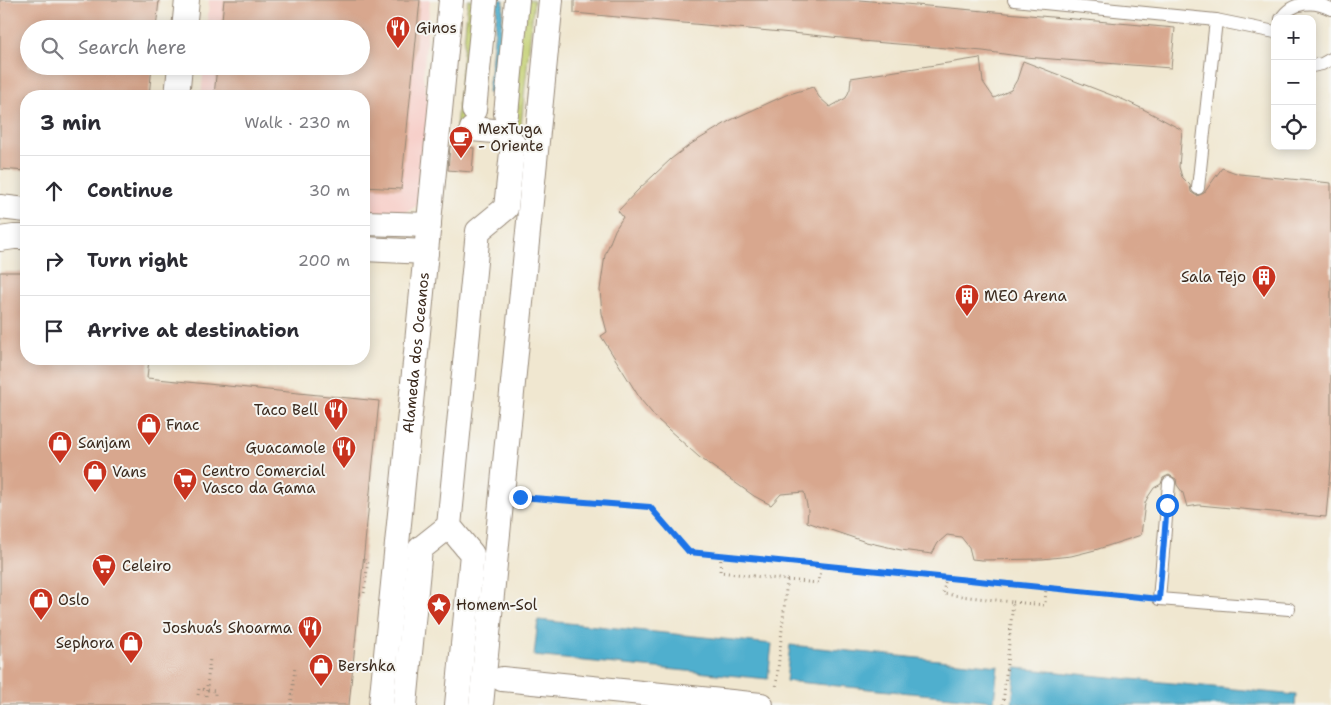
<!DOCTYPE html>
<meta charset="utf-8">
<style>
body{margin:0;font-family:"Shantell Sans",sans-serif;background:#f2f2f3;color:#2b2b33}
.controls{position:absolute;right:15px;top:15px;display:grid;overflow:hidden;border-radius:10px;box-shadow:0 2px 12px #0003}
.controls button{width:45px;height:45px;display:grid;place-items:center;padding:0;border:0;border-bottom:1px solid #e1e1e2;background:#fff;color:#2b2b33;font:25px sans-serif}
.stop{position:absolute;width:15px;height:15px;margin:-11px;border:4px solid #1a73e8;border-radius:50%;background:#fff}
.stop.end{background:#1a73e8;border-color:#fff;box-shadow:0 1px 5px #0008}
.list{margin:0;padding:0;list-style:none}
h2{display:flex;justify-content:space-between;align-items:center;height:65px;margin:0;padding:0 20px;font-size:21px}
h2 small{font-size:16px;font-weight:400;color:#7c7c81}
.list li{display:grid;grid-template-columns:32px 1fr auto;gap:15px;align-items:center;box-sizing:border-box;height:70px;padding:0 20px;border-top:1px solid #e1e1e2}
.list b{display:block;font-size:19px;white-space:nowrap}
.list em{font-size:16px;font-style:normal;color:#7c7c81}
.icon{flex:none;width:28px;height:28px;fill:none;stroke:currentColor;stroke-width:2;stroke-linecap:round;stroke-linejoin:round}
.map{position:relative;flex:none;width:1331px;height:705px;overflow:hidden}
.search{position:absolute;background:#fff;box-shadow:0 2px 12px #0003;left:20px;top:20px;width:350px;height:55px;display:flex;align-items:center;gap:12px;box-sizing:border-box;padding:0 18px;border-radius:28px;color:#7c7c81;font-size:19px}
.panel{position:absolute;background:#fff;box-shadow:0 2px 12px #0003;left:20px;top:90px;width:350px;height:275px;border-radius:20px}
.map>svg:first-child{display:block}
.built{fill:#f7d0ca}
.grass{fill:url(#grass-tufts);stroke:#7e7c47}
.water{fill:#4fafce;stroke:#456c76}
.building{fill:#d8a78e}
.lines{fill:none;stroke-linecap:round;stroke-linejoin:round}
.lane-casing{stroke:#968877;stroke-width:14}
.street-casing{stroke:#968877;stroke-width:26}
.path{stroke:#968877;stroke-width:3;stroke-dasharray:1 4;stroke-linecap:butt}
.lane{stroke:#fff;stroke-width:12}
.street{stroke:#fff;stroke-width:24}
.route{stroke:#1a73e8;stroke-width:6}
.labels{text-anchor:middle;stroke-width:4;stroke-linejoin:round;paint-order:stroke}
.poi-label{font-size:15px;fill:#3b2a1e;stroke:#f6f6f2;text-anchor:start}
.street-label{font-size:15px;fill:#3b2a1e;stroke:#f6f6f2}
</style>
<div class="map">
<svg width="1331" height="705" viewBox="0 0 1331 705">
<defs>
<pattern id="grass-tufts" width="24" height="20" patternUnits="userSpaceOnUse" patternTransform="scale(1.25)"><rect width="24" height="20" fill="#c2cf70"/><path d="M3 7l-1-3M5 7V3M7 7l1-3M15 17l-1-3M17 17v-4M19 17l1-3" fill="none" stroke="#a8b261"/></pattern>
</defs>
<rect width="100%" height="100%" fill="#f6f6f2"/>
<filter id="ink" filterUnits="userSpaceOnUse"><feTurbulence type="fractalNoise" baseFrequency=".02" numOctaves="2"/><feDisplacementMap in="SourceGraphic" scale="10" xChannelSelector="R" yChannelSelector="G"/><feConvolveMatrix kernelMatrix="1 2 1 2 8 2 1 2 1" color-interpolation-filters="sRGB"/></filter>
<filter id="wash" filterUnits="userSpaceOnUse"><feTurbulence type="fractalNoise" baseFrequency=".0096" numOctaves="4" result="noise"/><feDisplacementMap in="SourceGraphic" scale="20" xChannelSelector="R" yChannelSelector="G"/><feGaussianBlur stdDeviation="1.12" result="paint"/><feColorMatrix in="noise" values="0 0 0 0 0 0 0 0 0 0 0 0 0 0 0 0 0 1.4 0 .05"/><feComposite in="paint" operator="in"/></filter>
<g filter="url(#wash)">
<rect width="100%" height="100%" fill="#f0e7d0"/>
<polygon class="built" points="209,0 430,0 423,77 433,125 423,199 416,206 405,213 372,213 373,199 364,199 364,96 201,96 204,66 361,66 361,29 207,29"/>
<g class="grass">
<polygon points="468,0 481,0 469,129 456,127"/>
<polygon points="521,0 534,0 520,134 507,133"/>
</g>
<g class="water">
<polygon points="498,0 504,0 495,94 488,93"/>
<polygon points="538,620 772,644 768,679 534,656"/>
<polygon points="790,645 998,666 994,701 786,681"/>
<polygon points="1016,668 1296,695 1295,705 1028,705 1012,703"/>
</g>
<g id="blocks">
<g class="building">
<polygon points="0,0 159,0 156,29 29,29 29,66 152,66 149,96 26,96 26,171 0,169"/>
<polygon points="224,0 420,0 401,189 364,187 364,96 214,96 217,66 361,66 361,29 267,21 266,29 221,29"/>
<polygon points="574,0 860,0 1175,28 1171,68 1025,57 983,51 861,41 861,40 792,33 574,13"/>
<polygon points="980,58 983,82 994,98 1011,90 1017,80 1023,61 1124,100 1145,110 1182,130 1179,167 1182,177 1190,185 1191,192 1197,196 1204,193 1222,168 1239,174 1331,183 1331,461 1326,517 1199,505 1187,507 1183,493 1177,485 1176,479 1169,475 1163,478 1161,484 1154,488 1148,497 1145,503 1141,535 1095,550 1071,556 1042,559 982,560 972,559 969,547 961,537 947,535 938,543 932,554 901,550 866,542 807,522 808,510 804,492 781,494 771,505 754,496 699,457 657,419 641,400 601,336 607,332 602,313 600,290 605,255 615,230 623,217 618,211 638,190 671,159 691,144 731,120 786,95 813,87 819,97 830,107 846,98 850,89 851,78"/>
<polygon points="450,146 474,148 472,172 448,170"/>
<polygon points="0,272 26,272 26,359 149,359 147,378 379,401 349,705 0,705"/>
</g>
</g>
</g>
<g filter="url(#ink)">
<use href="#blocks" fill-opacity="0" stroke="#968877" stroke-width="1"/>
<g class="lines">
<defs>
<g id="lane">
<polyline points="1014,0 1216,20 1275,32"/>
<path d="M 1281,19 C 1292,1 1314,0 1331,9"/>
<polyline points="1312,66 1322,64 1331,59"/>
<polyline points="1198,188 1216,20"/>
<polyline points="1169,483 1159,599 1289,609"/>
</g>
<g id="street">
<polyline points="184,29 187,0"/>
<polyline points="177,96 180,66"/>
<polyline points="474,110 485,0"/>
<polyline points="506,114 517,0"/>
<polyline points="0,207 26,210"/>
<polyline points="364,223 429,225"/>
<polyline points="0,239 14,237 26,237"/>
<polyline points="364,249 426,252"/>
<polyline points="502,679 761,705"/>
<path id="s1" d="M 381,705 L 451,0"/>
<polyline points="405,705 420,549 449,526"/>
<polyline points="457,705 472,554 449,526 478,231 506,208 513,143 504,132 472,129"/>
<polyline points="481,705 551,0"/>
</g>
</defs>
<use href="#lane" class="lane-casing"/>
<use href="#street" class="street-casing"/>
<g class="path">
<polyline points="523,498 650,507 689,552 1142,597"/>
<polyline points="721,555 720,572 787,580 776,689"/>
<polyline points="946,577 943,594 1013,602 1003,705"/>
<polyline points="787,580 818,583 821,565"/>
<polyline points="360,594 364,594 368,561 363,560"/>
<polyline points="1013,602 1045,605 1046,587"/>
<polyline points="198,695 199,689 215,691 215,697"/>
<polyline points="206,696 210,658"/>
<polyline points="291,705 295,666"/>
</g>
<use href="#lane" class="lane"/>
<use href="#street" class="street"/>
</g>
</g>
<g class="lines" filter="url(#ink)">
<polyline class="route" points="520,497 650,507 689,552 1159,599 1167,505"/>
</g>
<defs>
<symbol id="restaurant-pin" viewBox="-11 -11 22 30"><path d="M0 17L-7.5 6A9.5 9.5 0 1 1 7.5 6Z" fill="#c8321e" stroke="#f6f6f2"/><path d="M-5-6h1v4h1v-4h1v4h1v-4h1v5L-1.5 .5V6h-2V.5L-5-1ZM5-6V6H3V1.5H1.5Q1.5-4 5-6Z" fill="#fff"/></symbol>
<symbol id="cafe-pin" viewBox="-11 -11 22 30"><path d="M0 17L-7.5 6A9.5 9.5 0 1 1 7.5 6Z" fill="#c8321e" stroke="#f6f6f2"/><path d="M-5.5-4.5H6V0H3Q3 3.5 0 3.5H-2.5Q-5.5 3.5-5.5 0ZM3-3.2v2h1.7v-2ZM-6 4.5H4V6H-6Z" fill="#fff"/></symbol>
<symbol id="building-pin" viewBox="-11 -11 22 30"><path d="M0 17L-7.5 6A9.5 9.5 0 1 1 7.5 6Z" fill="#c8321e" stroke="#f6f6f2"/><path d="M-4-6H4V6H1V3H-1V6H-4ZM-2.5-4.3h1.7v1.8h-1.7ZM.8-4.3h1.7v1.8H.8ZM-2.5-1h1.7V.8h-1.7ZM.8-1h1.7V.8H.8Z" fill="#fff"/></symbol>
<symbol id="shop-pin" viewBox="-11 -11 22 30"><path d="M0 17L-7.5 6A9.5 9.5 0 1 1 7.5 6Z" fill="#c8321e" stroke="#f6f6f2"/><path d="M-5-2.5h2.3a2.7 3.5 0 0 1 5.4 0H5L5.5 6h-11ZM-1.5-2.5h3a1.5 2.3 0 0 0-3 0Z" fill="#fff"/></symbol>
<symbol id="supermarket-pin" viewBox="-11 -11 22 30"><path d="M0 17L-7.5 6A9.5 9.5 0 1 1 7.5 6Z" fill="#c8321e" stroke="#f6f6f2"/><path d="M-6-5.5h2.5l.6 2H6L4.5 2H-2.5L-4.4-4H-6ZM-1.5 3.2a1.3 1.3 0 1 0 .1 0ZM3 3.2a1.3 1.3 0 1 0 .1 0Z" fill="#fff"/></symbol>
<symbol id="sight-pin" viewBox="-11 -11 22 30"><path d="M0 17L-7.5 6A9.5 9.5 0 1 1 7.5 6Z" fill="#c8321e" stroke="#f6f6f2"/><path d="M0-6L1.8-2.2L6-1.7L2.9 1.2L3.7 5.4L0 3.3L-3.7 5.4L-2.9 1.2L-6-1.7L-1.8-2.2Z" fill="#fff"/></symbol>
</defs>
<g fill-rule="evenodd">
<use href="#restaurant-pin" x="384" y="14" width="28" height="38"/>
<use href="#cafe-pin" x="447" y="124" width="28" height="38"/>
<use href="#building-pin" x="1250" y="263" width="28" height="38"/>
<use href="#building-pin" x="953" y="282" width="28" height="38"/>
<use href="#restaurant-pin" x="322" y="396" width="28" height="38"/>
<use href="#shop-pin" x="135" y="411" width="28" height="38"/>
<use href="#shop-pin" x="46" y="429" width="28" height="38"/>
<use href="#restaurant-pin" x="330" y="434" width="28" height="38"/>
<use href="#shop-pin" x="81" y="458" width="28" height="38"/>
<use href="#supermarket-pin" x="171" y="466" width="28" height="38"/>
<use href="#supermarket-pin" x="90" y="552" width="28" height="38"/>
<use href="#shop-pin" x="27" y="586" width="28" height="38"/>
<use href="#sight-pin" x="425" y="591" width="28" height="38"/>
<use href="#restaurant-pin" x="296" y="614" width="28" height="38"/>
<use href="#shop-pin" x="117" y="629" width="28" height="38"/>
<use href="#shop-pin" x="307" y="652" width="28" height="38"/>
</g>
<g class="labels">
<g class="poi-label">
<text x="416" y="33">Ginos</text>
<text x="478" y="134">MexTuga<tspan x="478" dy="17">- Oriente</tspan></text>
<text x="1246" y="282" text-anchor="end">Sala Tejo</text>
<text x="984" y="301">MEO Arena</text>
<text x="318" y="415" text-anchor="end">Taco Bell</text>
<text x="166" y="430">Fnac</text>
<text x="78" y="448">Sanjam</text>
<text x="326" y="453" text-anchor="end">Guacamole</text>
<text x="202" y="476">Centro Comercial<tspan x="202" dy="17">Vasco da Gama</tspan></text>
<text x="112" y="477">Vans</text>
<text x="122" y="571">Celeiro</text>
<text x="58" y="605">Oslo</text>
<text x="456" y="610">Homem-Sol</text>
<text x="292" y="633" text-anchor="end">Joshua’s Shoarma</text>
<text x="114" y="648" text-anchor="end">Sephora</text>
<text x="338" y="671">Bershka</text>
</g>
<g class="street-label">
<text dy="5" stroke="none"><textPath href="#s1" startOffset="354">Alameda dos Oceanos</textPath></text>
</g>
</g>
</svg>
<div class="controls">
<button>+</button>
<button>−</button>
<button><svg class="icon" aria-label="locate" viewBox="0 0 24 24"><circle cx="12" cy="12" r="6"/><path d="M12 2v4M12 18v4M2 12h4M18 12h4"/></svg></button>
</div>
<div class="stop" style="left:1167px;top:505px"></div>
<div class="stop end" style="left:520px;top:497px"></div>
<div class="search"><svg class="icon" aria-label="search" viewBox="0 0 24 24"><circle cx="10" cy="10" r="6"/><path d="M15 15l6 6"/></svg>Search here</div>
<section class="panel">
<h2>3 min<small>Walk · 230 m</small></h2>
<ul class="list">
<li><svg class="icon" aria-label="ahead" viewBox="0 0 24 24"><path d="M12 20V5M6 11l6-6 6 6"/></svg><div><b>Continue</b></div><em>30 m</em></li>
<li><svg class="icon" aria-label="right" viewBox="0 0 24 24"><path d="M7 20v-9h11M14 6l5 5-5 5"/></svg><div><b>Turn right</b></div><em>200 m</em></li>
<li><svg class="icon" aria-label="arrive" viewBox="0 0 24 24"><path d="M6 21V4h12l-3 4 3 4H6"/></svg><div><b>Arrive at destination</b></div></li>
</ul>
</section>
</div>
